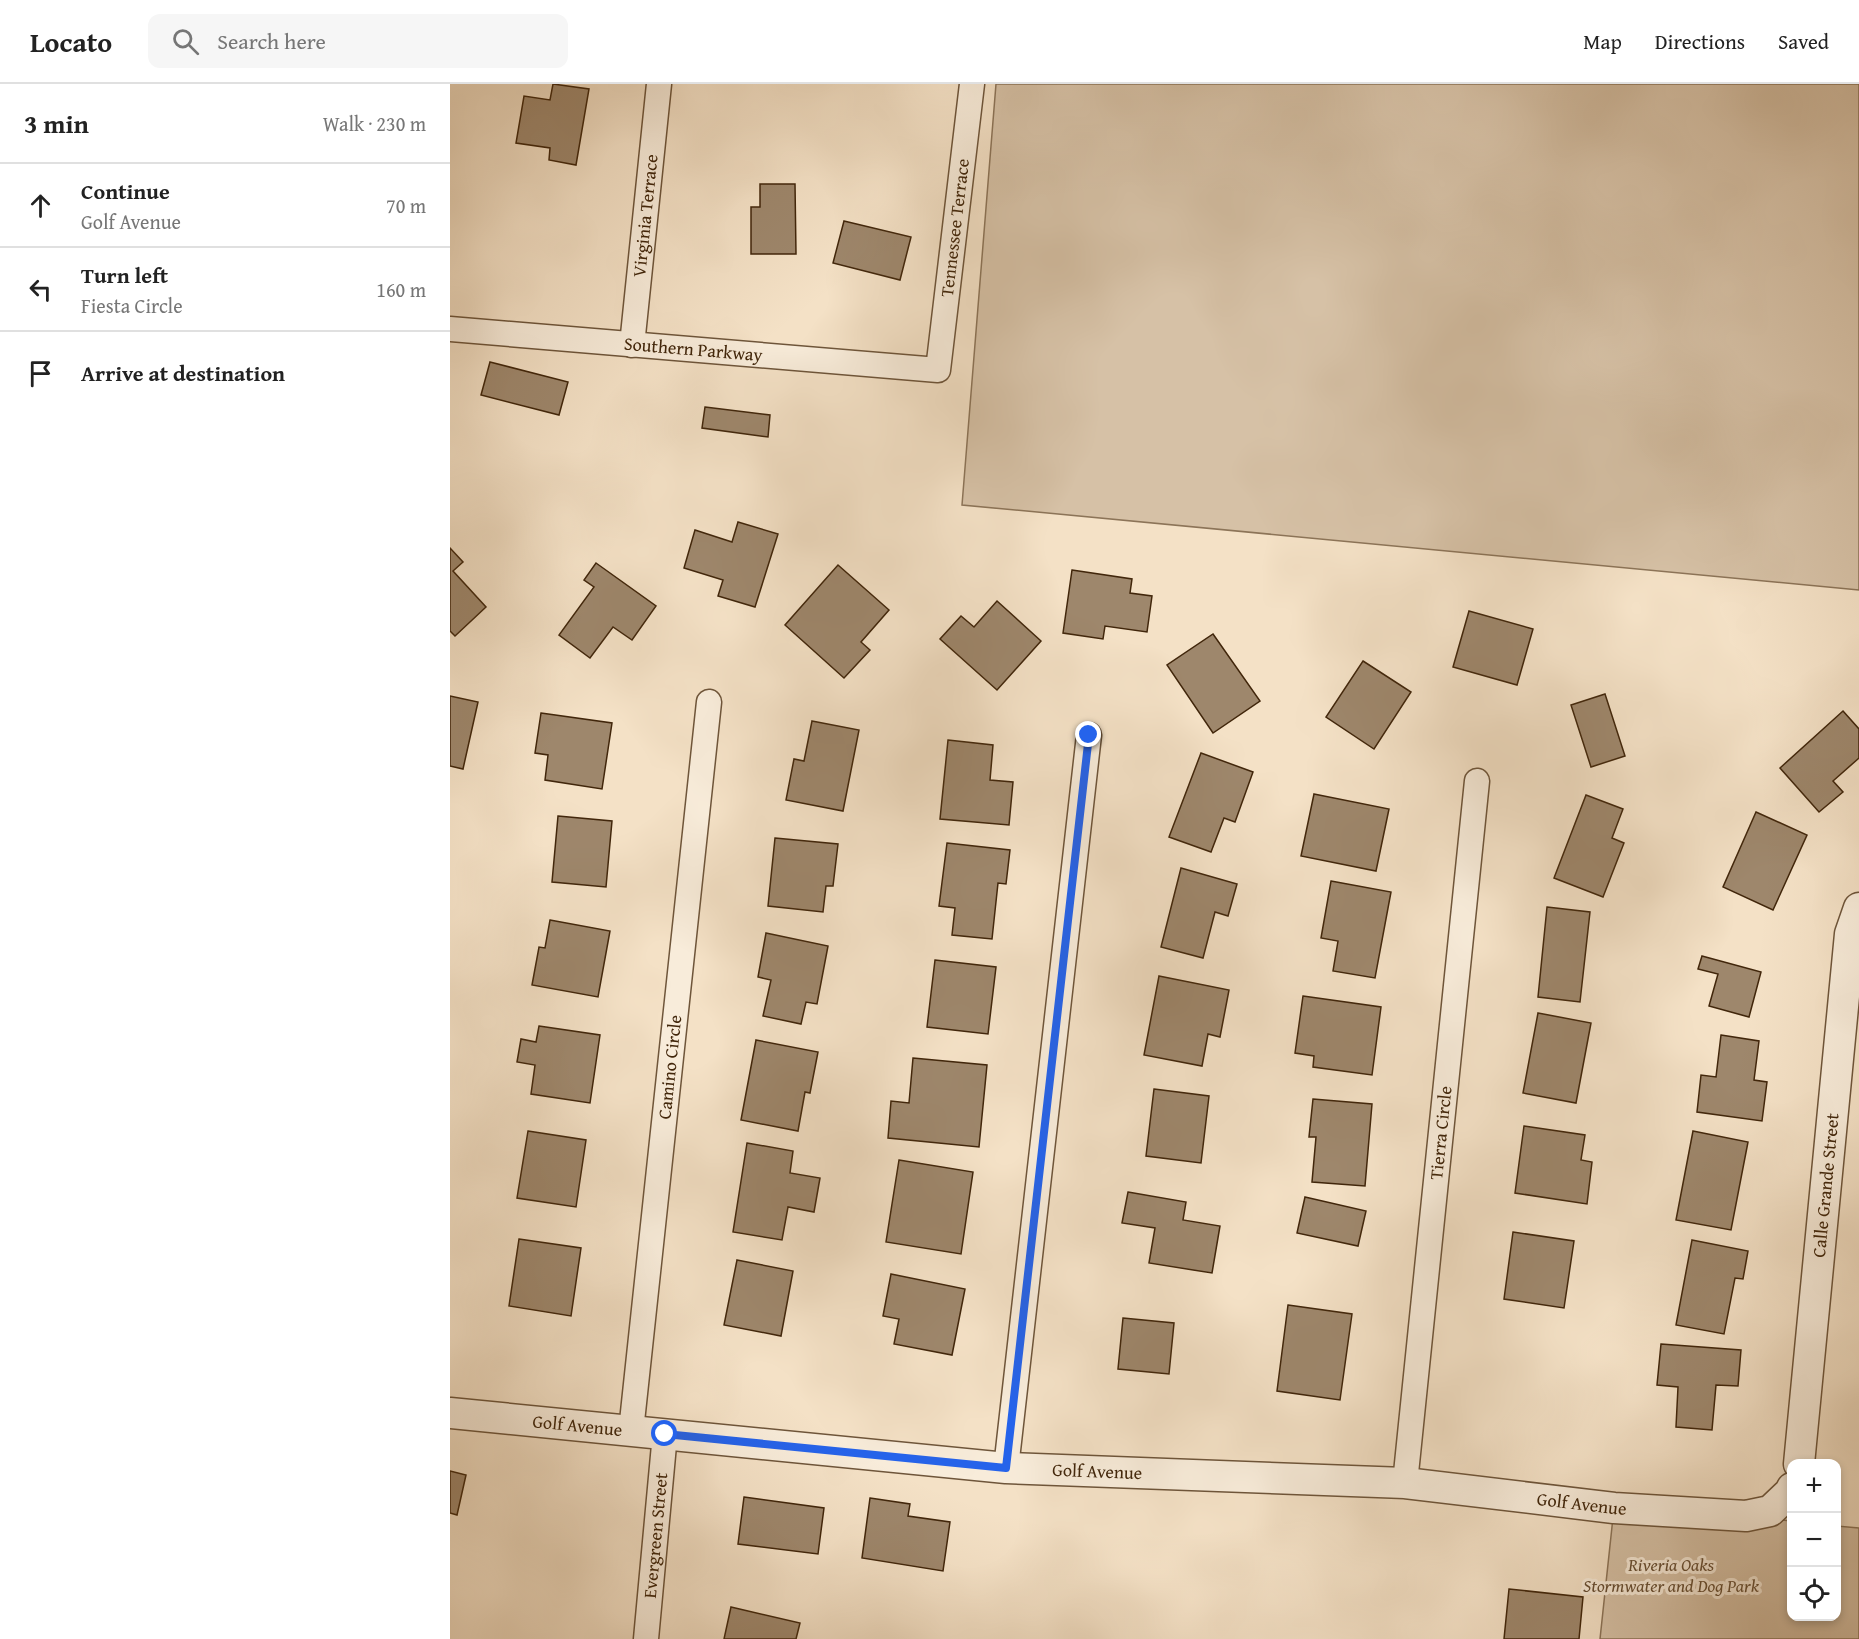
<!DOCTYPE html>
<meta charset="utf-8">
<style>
body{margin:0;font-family:"Gentium Book Plus",serif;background:#f6f6f6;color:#222}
.controls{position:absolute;right:18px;bottom:18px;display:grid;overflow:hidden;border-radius:12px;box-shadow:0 3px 9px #0003}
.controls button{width:54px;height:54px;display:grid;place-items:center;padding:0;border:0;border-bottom:2px solid #e0e0e0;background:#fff;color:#222;font:30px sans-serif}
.stop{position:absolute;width:18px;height:18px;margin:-14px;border:4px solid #2563eb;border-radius:50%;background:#fff}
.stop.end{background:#2563eb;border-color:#fff;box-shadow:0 2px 6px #0008}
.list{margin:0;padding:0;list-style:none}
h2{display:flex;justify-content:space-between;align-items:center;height:78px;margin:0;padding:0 24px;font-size:26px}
h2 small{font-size:20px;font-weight:400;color:#767676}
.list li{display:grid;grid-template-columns:39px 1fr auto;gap:18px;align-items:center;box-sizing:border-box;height:84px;padding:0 24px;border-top:2px solid #e0e0e0}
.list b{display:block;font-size:22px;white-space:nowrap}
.list p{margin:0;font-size:20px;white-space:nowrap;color:#767676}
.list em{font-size:20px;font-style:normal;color:#767676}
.icon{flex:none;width:33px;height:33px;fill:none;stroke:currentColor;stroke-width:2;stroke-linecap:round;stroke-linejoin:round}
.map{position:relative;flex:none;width:1409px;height:1555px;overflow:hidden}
header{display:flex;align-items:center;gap:36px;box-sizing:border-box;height:84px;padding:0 30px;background:#fff;border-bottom:2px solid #e0e0e0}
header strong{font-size:28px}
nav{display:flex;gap:33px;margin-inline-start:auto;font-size:21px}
.search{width:420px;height:54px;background:#f6f6f6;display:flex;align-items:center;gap:15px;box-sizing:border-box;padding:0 21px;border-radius:12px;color:#767676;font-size:22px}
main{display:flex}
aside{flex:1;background:#fff}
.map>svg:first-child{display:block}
.green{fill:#d6c1a6;stroke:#8c7458;stroke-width:1.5}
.building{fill:#9e876c;stroke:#41260b;stroke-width:1.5}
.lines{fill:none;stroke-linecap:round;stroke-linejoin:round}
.minor-casing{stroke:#6e553a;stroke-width:27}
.tertiary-casing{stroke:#6e553a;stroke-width:33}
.minor{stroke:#f8ecda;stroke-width:24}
.tertiary{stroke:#f8ecda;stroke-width:30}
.route{stroke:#2563eb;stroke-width:8}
.labels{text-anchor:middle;stroke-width:6;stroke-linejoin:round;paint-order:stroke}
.street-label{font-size:18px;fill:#41260b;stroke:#f8ecda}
.park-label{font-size:18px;font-style:italic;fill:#664d32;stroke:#f8ecda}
</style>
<header>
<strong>Locato</strong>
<div class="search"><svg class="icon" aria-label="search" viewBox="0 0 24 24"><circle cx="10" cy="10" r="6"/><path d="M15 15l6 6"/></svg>Search here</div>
<nav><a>Map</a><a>Directions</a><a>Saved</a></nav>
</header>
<main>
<aside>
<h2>3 min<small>Walk · 230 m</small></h2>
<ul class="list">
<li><svg class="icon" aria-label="ahead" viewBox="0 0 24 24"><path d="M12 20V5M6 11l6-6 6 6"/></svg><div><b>Continue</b><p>Golf Avenue</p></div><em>70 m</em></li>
<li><svg class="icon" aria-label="left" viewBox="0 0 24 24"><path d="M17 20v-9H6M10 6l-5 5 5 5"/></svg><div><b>Turn left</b><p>Fiesta Circle</p></div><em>160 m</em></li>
<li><svg class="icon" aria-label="arrive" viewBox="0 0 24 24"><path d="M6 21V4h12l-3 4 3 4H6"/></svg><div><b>Arrive at destination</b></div></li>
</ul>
</aside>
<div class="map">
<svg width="1409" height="1555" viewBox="0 0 1409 1555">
<rect width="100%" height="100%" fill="#f4e1c6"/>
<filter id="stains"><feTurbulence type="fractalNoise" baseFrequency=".00333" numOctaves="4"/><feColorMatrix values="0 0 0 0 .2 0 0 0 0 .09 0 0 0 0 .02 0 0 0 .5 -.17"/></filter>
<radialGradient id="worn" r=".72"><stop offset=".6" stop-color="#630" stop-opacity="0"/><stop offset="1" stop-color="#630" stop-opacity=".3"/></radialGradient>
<g class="green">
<polygon points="546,0 1409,0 1409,506 512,421"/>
<polygon points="1164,1424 1296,1432 1341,1437 1342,1532 1386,1532 1387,1442 1409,1444 1409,1555 1150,1555"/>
</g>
<g class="building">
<polygon points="103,0 139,5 126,81 99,76 100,64 66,59 74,12 100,16"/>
<polygon points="310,100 345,100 346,170 301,170 301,123 310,123"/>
<polygon points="394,137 461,153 450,196 383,179"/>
<polygon points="40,278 118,298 109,331 31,311"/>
<polygon points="255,323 320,331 318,353 252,344"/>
<polygon points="288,438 328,450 305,523 268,512 273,496 234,484 245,446 282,458"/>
<polygon points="0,464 13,478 3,487 36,523 5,552 0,547"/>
<polygon points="146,479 206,522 182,556 163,543 140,574 109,551 144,503 134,496"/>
<polygon points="388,481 439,526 411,558 420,566 394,594 335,541"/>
<polygon points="622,486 682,495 680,509 702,512 697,548 655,542 653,555 613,549"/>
<polygon points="547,517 591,557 547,606 490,555 511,532 524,543"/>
<polygon points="1019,527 1083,545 1067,601 1003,583"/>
<polygon points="763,550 810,617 763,649 717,581"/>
<polygon points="913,577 961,608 924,665 876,633"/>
<polygon points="1155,610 1175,672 1141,683 1121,621"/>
<polygon points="0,612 28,618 13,685 0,682"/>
<polygon points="1393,627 1409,645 1409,674 1383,697 1393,708 1369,728 1330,684"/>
<polygon points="91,629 162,639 152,705 95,696 98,671 85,669"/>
<polygon points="362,637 409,646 393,727 336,716 344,675 354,677"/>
<polygon points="498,656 543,661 540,696 563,698 559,741 490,735"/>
<polygon points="751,669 803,688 785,738 774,734 761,768 719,753"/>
<polygon points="864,710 939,725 926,787 851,772"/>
<polygon points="1136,711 1173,725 1162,754 1174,759 1153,813 1104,794"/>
<polygon points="1306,728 1357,751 1323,826 1273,803"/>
<polygon points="108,732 162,737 156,803 102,798"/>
<polygon points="325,754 388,760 383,802 376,802 373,828 318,822"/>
<polygon points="497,759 560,766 556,800 548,799 542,855 502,851 505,824 489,822"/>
<polygon points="731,784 787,800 778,832 765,828 753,874 711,863"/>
<polygon points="881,797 941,808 925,894 883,887 888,857 871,854"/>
<polygon points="1097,823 1140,828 1130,918 1088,913"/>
<polygon points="100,836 160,847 148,913 82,901 89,863 95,864"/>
<polygon points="316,849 378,862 367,920 356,918 351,940 313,932 321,896 308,893"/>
<polygon points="1252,872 1311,888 1299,933 1259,922 1268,890 1248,885"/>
<polygon points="485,876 546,883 538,950 477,943"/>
<polygon points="709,892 779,906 770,953 758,950 752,982 694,971"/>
<polygon points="853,912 931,923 922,991 863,983 864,972 845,969"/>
<polygon points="1088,929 1141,939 1126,1019 1073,1009"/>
<polygon points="89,942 150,951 140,1019 81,1010 85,981 67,978 71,955 86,958"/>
<polygon points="1271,951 1309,957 1304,996 1317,998 1312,1037 1247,1028 1251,991 1266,993"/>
<polygon points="306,956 368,968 360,1009 355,1008 348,1047 291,1036"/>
<polygon points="463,974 537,981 529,1063 438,1054 441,1017 459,1019"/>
<polygon points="704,1005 759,1012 751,1079 696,1072"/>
<polygon points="863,1015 922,1020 915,1102 862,1098 866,1053 859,1053"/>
<polygon points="1074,1042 1135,1051 1131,1076 1142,1078 1137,1120 1065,1109"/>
<polygon points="78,1047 136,1056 126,1123 67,1114"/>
<polygon points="1243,1047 1298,1058 1281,1146 1226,1136"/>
<polygon points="297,1059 343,1067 340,1089 370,1094 364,1128 338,1123 332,1156 283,1148"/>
<polygon points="449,1076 523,1088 511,1170 436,1158"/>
<polygon points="678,1108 736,1118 733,1136 770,1142 762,1189 699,1179 705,1144 672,1139"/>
<polygon points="855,1113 916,1127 908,1162 847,1149"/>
<polygon points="1063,1148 1124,1157 1114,1224 1054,1215"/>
<polygon points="69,1155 131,1164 121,1232 59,1222"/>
<polygon points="1242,1156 1298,1167 1293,1195 1285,1194 1274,1250 1226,1241"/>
<polygon points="287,1176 343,1187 331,1252 274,1241"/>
<polygon points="441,1190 515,1205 502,1271 444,1260 449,1235 433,1232"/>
<polygon points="838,1221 902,1230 890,1316 827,1307"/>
<polygon points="673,1234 724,1239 719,1290 668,1285"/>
<polygon points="1211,1260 1291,1266 1288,1302 1266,1301 1262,1346 1226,1343 1228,1303 1207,1301"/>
<polygon points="0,1387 16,1391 7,1431 0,1429"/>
<polygon points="294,1413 374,1424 368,1470 288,1460"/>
<polygon points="420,1414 460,1420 458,1432 500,1438 493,1487 412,1474"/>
<polygon points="1059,1505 1133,1513 1129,1555 1054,1555"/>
<polygon points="281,1523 350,1539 346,1555 274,1555"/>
</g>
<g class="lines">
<defs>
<g id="minor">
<path id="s1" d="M 0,245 L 488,286 L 522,0"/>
<path id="s2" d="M 182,261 L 209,0"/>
<path id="s3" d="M 181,1347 L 259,618"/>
<polyline points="556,1384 639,651"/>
<path id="s4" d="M 955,1399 L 1027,697"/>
<path id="s5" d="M 196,1555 L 215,1350"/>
</g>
<g id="tertiary">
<path id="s6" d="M 0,1329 L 556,1384 L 955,1399 L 1164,1424 L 1296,1432 L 1320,1427 L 1340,1408 L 1342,1404"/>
<path id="s7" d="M 1349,1380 L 1400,850 L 1409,824"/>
</g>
</defs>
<use href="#minor" class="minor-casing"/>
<use href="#tertiary" class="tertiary-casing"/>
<use href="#minor" class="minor"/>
<use href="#tertiary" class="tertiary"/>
</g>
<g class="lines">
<polyline class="route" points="215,1350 556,1384 639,651"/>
</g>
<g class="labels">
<g class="street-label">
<text dy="6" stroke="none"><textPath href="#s2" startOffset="130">Virginia Terrace</textPath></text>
<text dy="6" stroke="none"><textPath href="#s1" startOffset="633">Tennessee Terrace</textPath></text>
<text dy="6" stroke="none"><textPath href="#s1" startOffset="244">Southern Parkway</textPath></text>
<text dy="6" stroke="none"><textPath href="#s3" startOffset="366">Camino Circle</textPath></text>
<text dy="6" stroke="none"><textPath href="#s4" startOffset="352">Tierra Circle</textPath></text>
<text dy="6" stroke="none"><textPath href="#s7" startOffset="280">Calle Grande Street</textPath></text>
<text dy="6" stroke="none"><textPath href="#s6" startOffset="128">Golf Avenue</textPath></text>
<text dy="6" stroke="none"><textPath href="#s6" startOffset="650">Golf Avenue</textPath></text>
<text dy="6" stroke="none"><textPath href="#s6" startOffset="1136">Golf Avenue</textPath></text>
<text dy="6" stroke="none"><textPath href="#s5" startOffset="104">Evergreen Street</textPath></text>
</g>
<g class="park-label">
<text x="1221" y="1487">Riveria Oaks<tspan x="1221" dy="21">Stormwater and Dog Park</tspan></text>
</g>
</g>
<rect width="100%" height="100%" filter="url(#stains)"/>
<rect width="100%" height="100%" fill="url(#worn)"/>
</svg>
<div class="controls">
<button>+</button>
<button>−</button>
<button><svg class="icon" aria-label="locate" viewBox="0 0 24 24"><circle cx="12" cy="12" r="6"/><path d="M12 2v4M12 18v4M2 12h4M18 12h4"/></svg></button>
</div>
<div class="stop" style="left:215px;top:1350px"></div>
<div class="stop end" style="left:639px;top:651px"></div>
</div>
</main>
